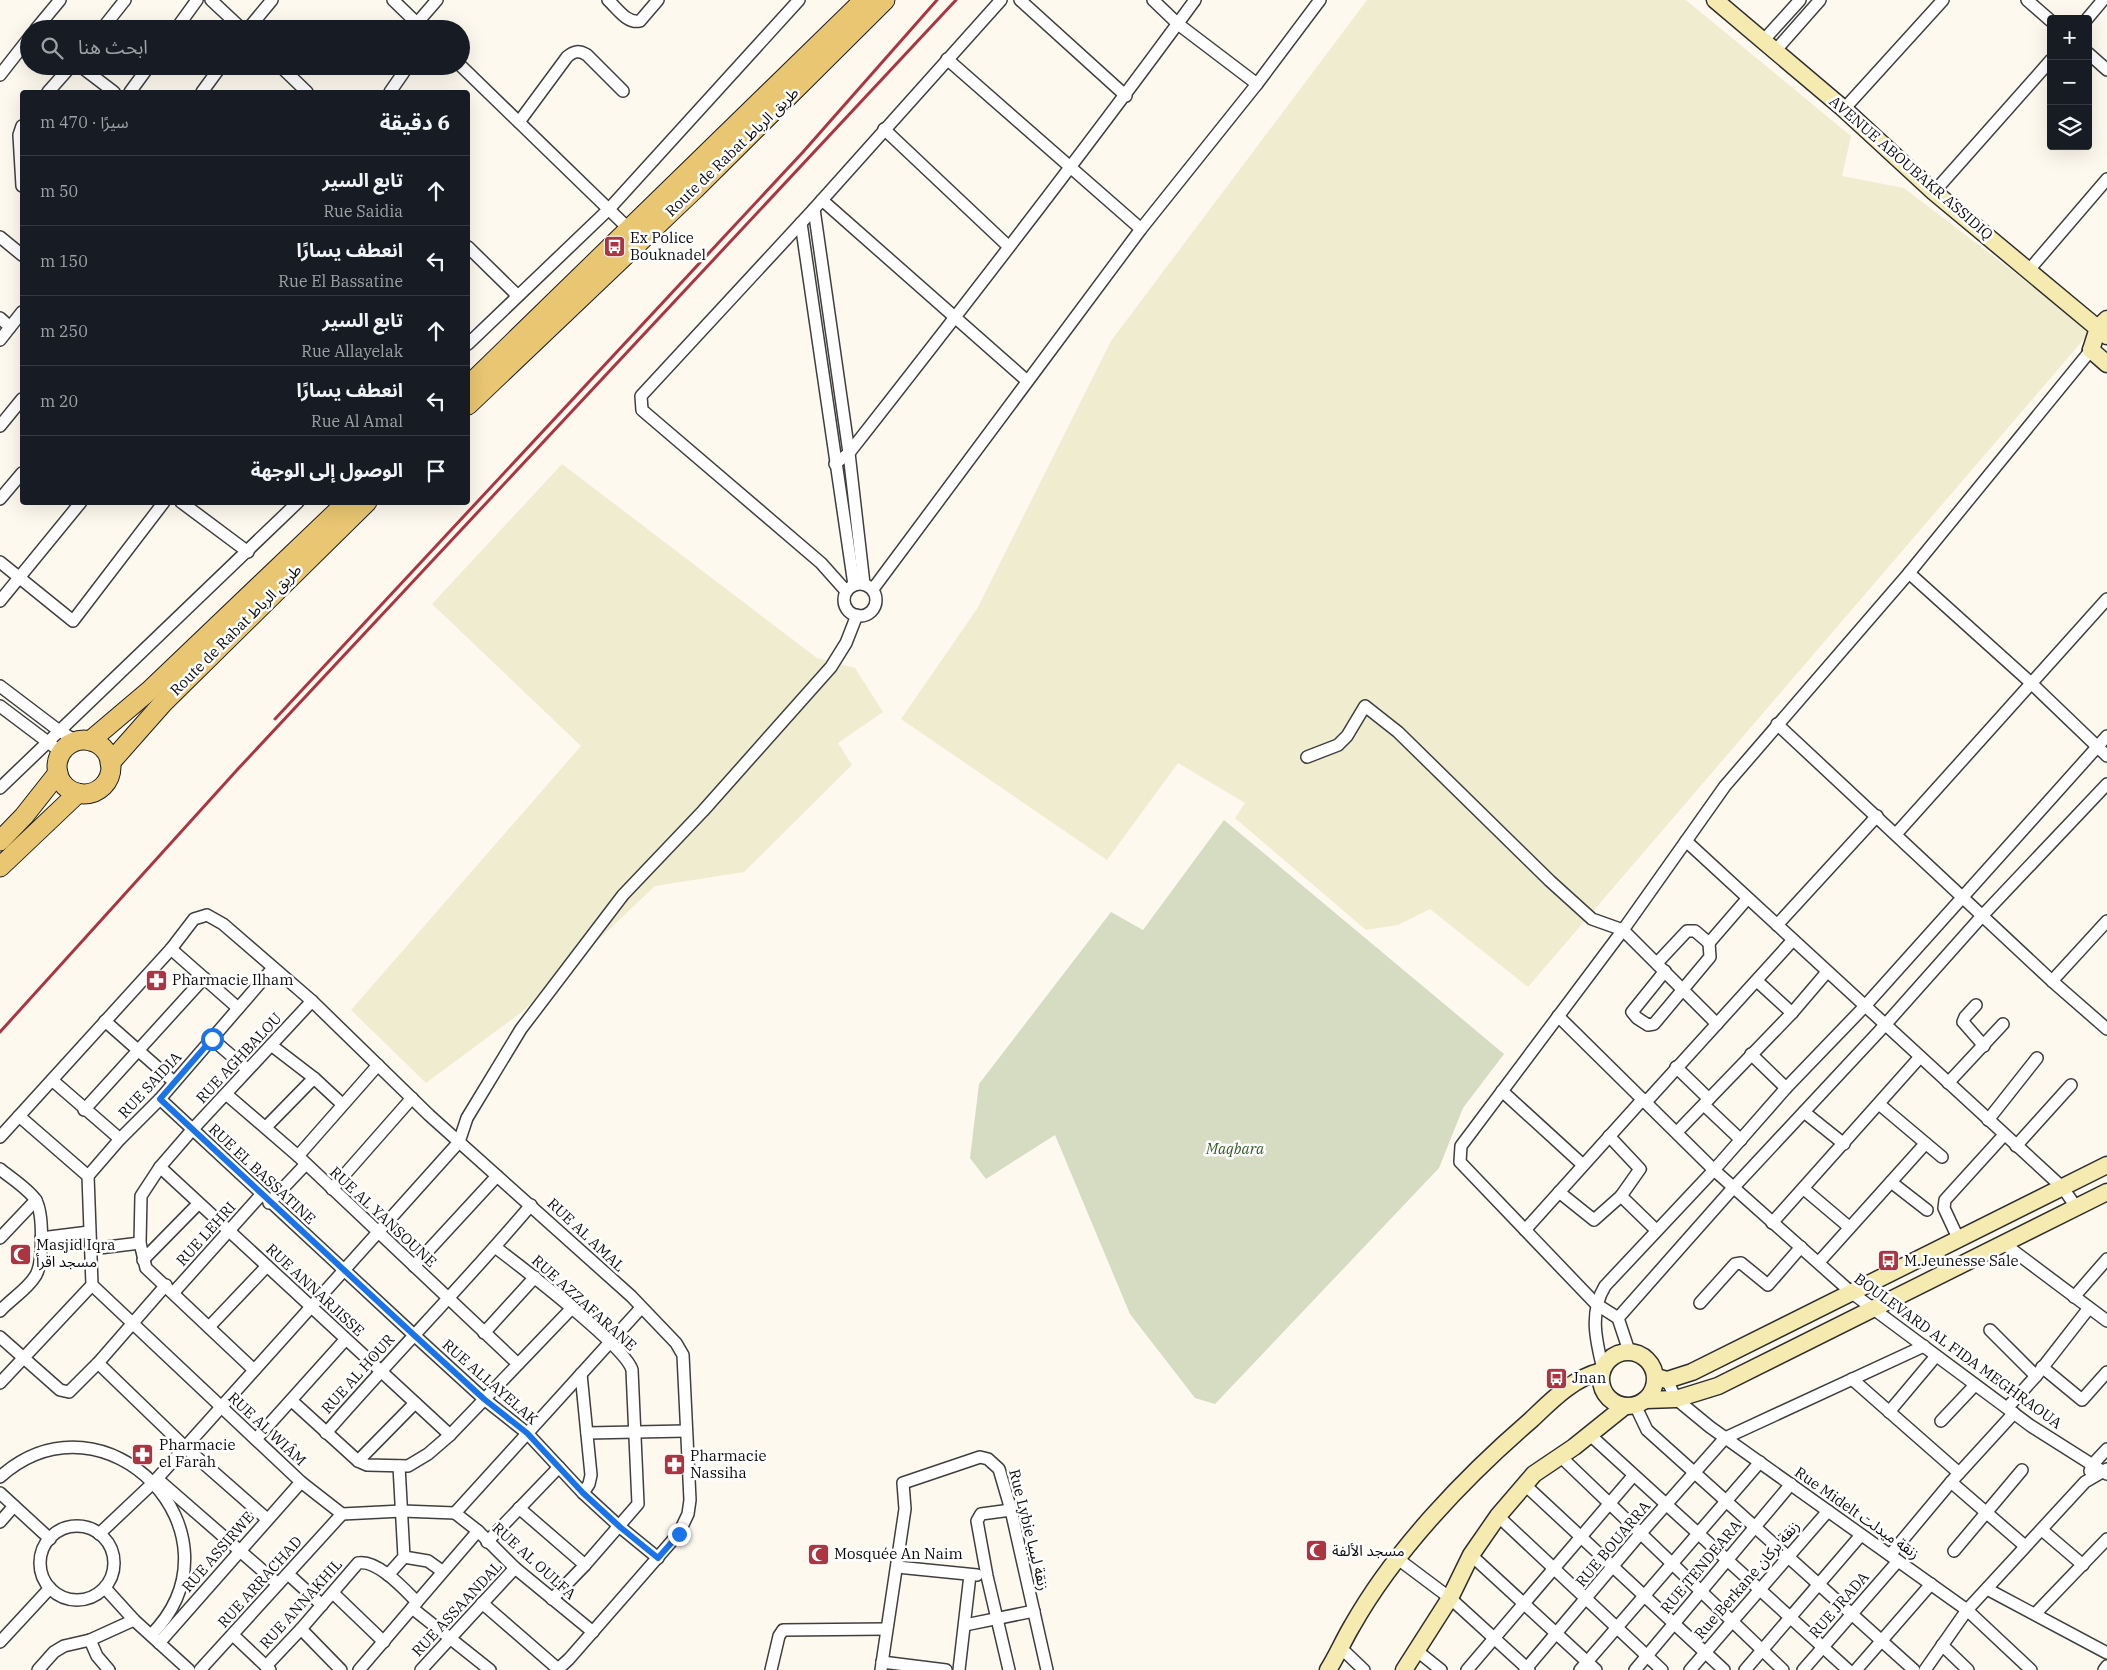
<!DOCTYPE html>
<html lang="ar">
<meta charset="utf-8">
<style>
body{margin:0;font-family:"IBM Plex Serif","Noto Sans Arabic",serif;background:#242831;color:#f1f3f6;direction:rtl}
.controls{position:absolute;right:15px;top:15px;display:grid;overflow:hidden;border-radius:5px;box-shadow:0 5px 20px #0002}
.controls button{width:45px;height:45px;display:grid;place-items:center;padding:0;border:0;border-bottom:1px solid #363941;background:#171b24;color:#f1f3f6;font:25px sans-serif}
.stop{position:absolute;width:15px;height:15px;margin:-11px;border:4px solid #1a73e8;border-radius:50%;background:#fff}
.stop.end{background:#1a73e8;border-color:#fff;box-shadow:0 1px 5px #0008}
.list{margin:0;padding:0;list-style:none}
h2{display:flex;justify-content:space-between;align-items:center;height:65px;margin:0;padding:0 20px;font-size:21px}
h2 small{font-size:16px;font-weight:400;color:#9ea1a6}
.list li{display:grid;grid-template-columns:32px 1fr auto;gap:15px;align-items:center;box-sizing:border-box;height:70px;padding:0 20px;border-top:1px solid #363941}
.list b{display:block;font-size:19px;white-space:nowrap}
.list p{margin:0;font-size:16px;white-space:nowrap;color:#9ea1a6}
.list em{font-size:16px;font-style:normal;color:#9ea1a6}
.icon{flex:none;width:28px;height:28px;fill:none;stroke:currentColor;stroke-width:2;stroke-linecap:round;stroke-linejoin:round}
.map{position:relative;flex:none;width:2107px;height:1670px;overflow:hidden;direction:ltr}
.search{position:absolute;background:#171b24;box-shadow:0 5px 20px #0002;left:20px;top:20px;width:450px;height:55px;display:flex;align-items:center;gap:12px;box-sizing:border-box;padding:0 18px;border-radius:28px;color:#9ea1a6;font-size:19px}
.panel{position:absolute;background:#171b24;box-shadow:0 5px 20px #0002;left:20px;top:90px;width:450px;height:415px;border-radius:5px;direction:rtl}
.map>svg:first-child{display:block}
.farmland{fill:#f0ecd0}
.cemetery{fill:#d5dcc1}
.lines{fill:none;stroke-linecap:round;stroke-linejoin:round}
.street-casing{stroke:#3f3f3f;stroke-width:14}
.secondary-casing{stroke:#2e2e2e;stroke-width:19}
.primary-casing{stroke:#1d1d1d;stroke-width:21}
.street{stroke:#fff;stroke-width:11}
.secondary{stroke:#f5eab0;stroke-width:16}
.primary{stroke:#e8c672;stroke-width:19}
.rail{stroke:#ab3540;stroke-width:3}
.route{stroke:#1a73e8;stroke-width:6}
.labels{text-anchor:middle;stroke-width:5;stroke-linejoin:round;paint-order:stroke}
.street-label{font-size:15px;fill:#0c0c0c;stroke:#fff}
.poi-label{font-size:15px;fill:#0c0c0c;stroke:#fff;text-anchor:start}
.park-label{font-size:15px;font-style:italic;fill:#335c25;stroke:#fff}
</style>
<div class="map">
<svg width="2107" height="1670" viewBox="0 0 2107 1670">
<rect width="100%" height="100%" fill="#fdf9ee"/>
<g class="farmland">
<polygon points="1367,0 1686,0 1851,136 1842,176 1904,188 2091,331 1528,987 1430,909 1398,925 1366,930 1235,818 1245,803 1178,763 1107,860 901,719 977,609 1111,341"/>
<polygon points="562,464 817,658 855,668 883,712 838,743 852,765 744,872 655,886 523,1011 426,1083 351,1010 581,746 432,604"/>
</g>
<polygon class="cemetery" points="1224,820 1504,1054 1463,1108 1439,1168 1215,1404 1195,1398 1130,1314 1055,1135 986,1179 970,1158 979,1084 1111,912 1143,930"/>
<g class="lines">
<defs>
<g id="street">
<polyline points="211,0 242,29"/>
<polyline points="393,0 423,29"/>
<path d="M 608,0 C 617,8 627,24 640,21 L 658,0"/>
<polyline points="1020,0 1126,96"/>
<polyline points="1153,0 1178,24 1257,84"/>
<polyline points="2027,0 2051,21"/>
<polyline points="2087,19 2103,0"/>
<polyline points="417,23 437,0"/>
<polyline points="36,29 60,0"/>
<polyline points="102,29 125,0"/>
<polyline points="176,29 197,0"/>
<polyline points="248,29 272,0"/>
<polyline points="1763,41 1800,0"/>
<polyline points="1775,51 1820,0"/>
<polyline points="2088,53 2107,70"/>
<polyline points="947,59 1141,229"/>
<polyline points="80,66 114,92"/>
<polyline points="280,66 307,92"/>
<polyline points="461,66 629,229"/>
<polyline points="0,75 29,38"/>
<polyline points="48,92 71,66"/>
<polyline points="130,92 149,66"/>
<polyline points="202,92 221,66"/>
<polyline points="390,92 408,66"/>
<polyline points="1844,109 1943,0"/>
<path d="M 519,122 L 567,57 C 574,51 579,50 587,55 L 623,91"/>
<polyline points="22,126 19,135 22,186"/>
<polyline points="884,129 1008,246"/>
<polyline points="1934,192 2051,60"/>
<polyline points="822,200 1026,380"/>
<polyline points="814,209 849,453 864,584"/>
<polyline points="801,223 854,585"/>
<polyline points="0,237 22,255"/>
<polyline points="468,247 517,295"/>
<polyline points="2029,270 2107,179"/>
<polyline points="0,318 10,327"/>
<polyline points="0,340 22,312"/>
<polyline points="468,344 609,209 799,0"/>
<polyline points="0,426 22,399"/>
<path d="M 835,464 L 849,453 C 966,304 1083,153 1195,0"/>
<polyline points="0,499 22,473"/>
<polyline points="181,502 248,552"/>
<polyline points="0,562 73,621 164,502"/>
<polyline points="1909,573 2030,682 2107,756"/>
<circle cx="860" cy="600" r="16"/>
<polyline points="873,589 1141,229 1257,84 1320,0"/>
<polyline points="846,591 821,563 642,410 641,396 814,209 1001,0"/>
<polyline points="0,601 81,502"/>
<polyline points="0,686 58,730 76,741"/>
<polyline points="0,706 61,752"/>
<polyline points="1777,724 2052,981 2107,1029"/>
<polyline points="1307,757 1338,745 1347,736 1365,706 1398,732 1550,881 1592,919 1623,930 1717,1024"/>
<polyline points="0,788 298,502"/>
<polyline points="1896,834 2107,599"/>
<polyline points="1686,841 2063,1188 2076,1207"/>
<polyline points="1777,925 1877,816"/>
<polyline points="171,949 238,1008"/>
<polyline points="1657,963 1687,931 1695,931 1709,943 1747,899"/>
<polyline points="1665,971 1632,1012 1637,1018 1648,1025 1654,1024 1710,957 1709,943"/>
<polyline points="1757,981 1792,1013"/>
<polyline points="2052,981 2107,921"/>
<polyline points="1976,1005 1965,1017 1963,1022 1984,1046"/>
<polyline points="1558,1016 1714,1170 1852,1293 2031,1426 2107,1474"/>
<polyline points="105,1021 174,1082"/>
<polyline points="212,1039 247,1069"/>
<polyline points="271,1045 314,1078 342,1104"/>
<polyline points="1751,1054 1786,1088"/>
<polyline points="1676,1067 1709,1099"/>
<polyline points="52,1080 120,1139"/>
<polyline points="1948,1083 2003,1024"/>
<polyline points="1502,1091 1583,1165"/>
<polyline points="226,1094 298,1156 518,1364"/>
<polyline points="160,1099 414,1335 484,1399 527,1433 583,1493 620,1527 658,1558"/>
<polyline points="1646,1102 1793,940"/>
<polyline points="1879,1104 1942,1157"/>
<polyline points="1704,1105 1741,1140"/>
<polyline points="84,1110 204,978"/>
<polyline points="1804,1112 1844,1144"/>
<polyline points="1988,1120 2037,1058"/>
<polyline points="266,1127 314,1078"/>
<polyline points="1677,1132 1792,1013 1827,972"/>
<polyline points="1609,1136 1640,1169 1621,1196 1656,1230"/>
<polyline points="0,1137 171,949 194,919 207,915 223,924 312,1001 429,1115 631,1296 676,1343 683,1355 690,1500 688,1514 679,1533 569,1659 557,1670"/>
<polyline points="2016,1146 2071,1085"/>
<polyline points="298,1156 378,1065"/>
<polyline points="160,1167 450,1435"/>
<path d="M 0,1169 C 11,1178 27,1188 35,1199 C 44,1212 43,1262 36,1275 C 28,1289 11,1299 0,1311"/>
<polyline points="88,1176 120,1139 160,1099 273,968"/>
<polyline points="1891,1182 1927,1210"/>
<polyline points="332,1189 412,1098"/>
<polyline points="1804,1189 1849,1227"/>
<polyline points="1559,1192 1594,1220 1621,1196"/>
<polyline points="269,1203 305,1165"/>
<polyline points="1772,1223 1920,1057"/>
<polyline points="1525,1230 1643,1099"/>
<polyline points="0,1238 36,1200"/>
<polyline points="41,1238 89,1232"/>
<polyline points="1958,1238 1944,1208 1945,1200 2004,1135"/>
<polyline points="2003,1243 2107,1321"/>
<path d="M 495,1247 C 520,1266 626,1347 632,1370 L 638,1504 L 585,1565 L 552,1599"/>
<polyline points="91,1249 140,1243"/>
<polyline points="143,1260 198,1204"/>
<polyline points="1819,1262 1925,1144"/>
<polyline points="414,1266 497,1176"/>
<polyline points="92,1285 301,1482 342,1514 402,1511 455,1513"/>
<polyline points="174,1292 261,1195"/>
<polyline points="2074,1297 2107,1259"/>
<polyline points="1700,1303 1735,1264 1741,1263 1768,1285 1801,1247"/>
<polyline points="1618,1318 1733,1188 1885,1025 1982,916 2107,784"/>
<polyline points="209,1327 267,1266"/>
<polyline points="1990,1330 2036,1376"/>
<polyline points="484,1333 535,1277"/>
<polyline points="0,1337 60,1390 69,1392 98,1363 166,1285"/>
<polyline points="1629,1351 1618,1318 1596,1304 1460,1162 1461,1146 1623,930 1725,786 1909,573 2091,350"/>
<polyline points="98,1363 185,1447 267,1519"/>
<polyline points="2042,1367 2082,1400 2107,1372"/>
<path d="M 1603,1369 C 1596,1341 1589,1312 1605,1286 L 1714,1170 L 1786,1088 L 1865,1006 L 2107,736"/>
<polyline points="254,1370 146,1268 140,1243 141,1196 160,1167 192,1130 312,1001"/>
<polyline points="581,1374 591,1475 589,1484 583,1493"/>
<polyline points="1852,1379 1959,1473"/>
<polyline points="1667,1380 1676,1399 1710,1427 1967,1610 2031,1670"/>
<polyline points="0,1383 92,1285 88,1176 19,1116"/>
<polyline points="292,1401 358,1461 367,1465 408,1466 428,1454 450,1435 571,1309"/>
<polyline points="1635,1405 1647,1430 1914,1670"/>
<polyline points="2008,1407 2036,1376 2089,1308"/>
<polyline points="1889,1412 1936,1356"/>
<polyline points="1941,1421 1975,1385"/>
<path d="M 326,1433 C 393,1356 465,1283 531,1205"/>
<polyline points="587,1433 686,1431"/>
<polyline points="1589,1434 1848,1670"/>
<polyline points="256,1439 345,1340"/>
<polyline points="1560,1456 1783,1670"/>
<polyline points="358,1461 415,1403"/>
<polyline points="2090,1471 2092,1465 2107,1449"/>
<path d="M 0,1477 C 106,1383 251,1534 151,1635"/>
<polyline points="1951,1482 2025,1546"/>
<polyline points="162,1483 278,1584"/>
<polyline points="1524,1484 1724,1670"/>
<polyline points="0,1493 50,1539"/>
<polyline points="519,1508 585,1565"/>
<polyline points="455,1513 641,1308"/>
<polyline points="455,1513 478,1531 515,1568 593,1632"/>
<polyline points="1498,1516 1662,1670"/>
<polyline points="0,1522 14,1506"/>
<circle cx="77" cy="1563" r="37"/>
<polyline points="2042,1530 2083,1565"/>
<polyline points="99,1534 154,1482 459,1142 467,1118 521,1029 623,895 703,811 831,667 846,643 857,615"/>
<polyline points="487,1542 559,1467"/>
<polyline points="1954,1551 2022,1470"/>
<polyline points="1471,1555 1596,1670"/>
<polyline points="1890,1555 1951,1482 2014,1413"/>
<polyline points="404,1557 428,1561 442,1571"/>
<polyline points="1398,1559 1450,1598 1529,1670"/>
<polyline points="897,1567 977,1575"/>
<polyline points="288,1574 322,1605"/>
<polyline points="388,1575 404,1557 399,1466"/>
<polyline points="105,1588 134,1620 189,1670"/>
<polyline points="1987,1589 2107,1653"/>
<polyline points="333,1593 384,1642"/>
<polyline points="417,1602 478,1531"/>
<polyline points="482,1603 558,1669"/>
<polyline points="2035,1614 2107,1539"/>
<polyline points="965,1625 1034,1611"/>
<polyline points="301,1629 341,1670"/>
<polyline points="233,1635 270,1670"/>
<polyline points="90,1640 97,1656 109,1670"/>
<polyline points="0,1642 50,1588"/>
<polyline points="159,1643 301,1482"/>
<polyline points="1942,1645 1968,1670"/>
<polyline points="1341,1648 1364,1670"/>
<polyline points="1416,1650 1441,1670"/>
<polyline points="882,1662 946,1670"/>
<path d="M 266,1666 L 301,1629 L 358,1563 C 377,1559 404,1589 417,1602 L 412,1608 L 490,1670"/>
<polyline points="38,1670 54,1652 64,1646 90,1640 134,1620"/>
<polyline points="200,1670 342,1514"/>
<polyline points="359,1670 412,1608"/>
<polyline points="421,1670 515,1568"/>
<polyline points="771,1670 779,1636 783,1630 886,1629"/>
<polyline points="881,1670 905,1509 903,1483 980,1457 988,1459 999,1469 1011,1510 1047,1670"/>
<polyline points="959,1670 970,1575"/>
<polyline points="1009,1670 987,1576 977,1521 981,1514 1011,1510"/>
<polyline points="1467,1670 1633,1476"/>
<polyline points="1525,1670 1640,1534 1725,1438 1924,1346"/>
<polyline points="1580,1670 1760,1462"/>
<polyline points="1635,1670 1791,1484"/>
<polyline points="1690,1670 1828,1511"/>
<polyline points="1745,1670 1861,1535"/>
<polyline points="1803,1670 1898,1561"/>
<polyline points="1856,1670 1931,1584"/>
<polyline points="1925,1670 1967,1610 2085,1482 2107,1469"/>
<polyline points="2104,1670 2107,1666"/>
</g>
<g id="secondary">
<polyline points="1715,0 1844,109 1934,192 2107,336"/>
<polyline points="2091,350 2098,328 2107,319"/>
<polyline points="2091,350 2107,364"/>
<circle cx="1628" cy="1379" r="27"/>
<polyline points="1656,1377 1667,1380 1692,1372 2107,1165"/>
<polyline points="1646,1400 1676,1399 1718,1386 2107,1192"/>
<path d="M 1328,1670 C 1337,1656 1343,1641 1352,1626 C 1395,1550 1465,1477 1531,1420 C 1552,1400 1573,1378 1602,1371"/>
<polyline points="1404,1670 1450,1598 1471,1555 1498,1516 1534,1474 1574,1447 1625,1406"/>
</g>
<g id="primary">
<polyline points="468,386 864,0"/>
<polyline points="468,405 695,189 885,0"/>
<circle cx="84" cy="767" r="27"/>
<polyline points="90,741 149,691 347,502"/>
<polyline points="110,763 163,703 367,502"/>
<polyline points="0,841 24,816 58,773"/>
<polyline points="0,867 78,793"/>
</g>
</defs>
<use href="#street" class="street-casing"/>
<use href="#secondary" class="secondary-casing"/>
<use href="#primary" class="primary-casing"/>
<use href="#street" class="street"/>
<use href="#secondary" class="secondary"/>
<use href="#primary" class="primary"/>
<g class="rail">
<polyline points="275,719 803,152 937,0"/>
<polyline points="0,1032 237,770 956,0"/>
</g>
</g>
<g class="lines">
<polyline class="route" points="212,1039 160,1099 414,1335 484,1399 527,1433 583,1493 620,1527 658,1558 679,1534"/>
</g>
<defs>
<symbol id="bus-square" viewBox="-11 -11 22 22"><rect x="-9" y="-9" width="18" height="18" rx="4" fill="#ab3540" stroke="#fff"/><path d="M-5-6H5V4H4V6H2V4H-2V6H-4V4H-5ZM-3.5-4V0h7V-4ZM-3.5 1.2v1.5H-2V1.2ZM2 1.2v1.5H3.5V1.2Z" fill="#fff"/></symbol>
<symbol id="pharmacy-square" viewBox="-11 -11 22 22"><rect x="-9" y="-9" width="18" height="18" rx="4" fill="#ab3540" stroke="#fff"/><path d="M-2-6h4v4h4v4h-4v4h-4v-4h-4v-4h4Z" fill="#fff"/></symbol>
<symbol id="mosque-square" viewBox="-11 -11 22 22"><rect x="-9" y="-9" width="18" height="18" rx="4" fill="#ab3540" stroke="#fff"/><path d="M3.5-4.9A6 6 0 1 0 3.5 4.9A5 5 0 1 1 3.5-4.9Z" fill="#fff"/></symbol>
</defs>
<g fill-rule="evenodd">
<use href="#bus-square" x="602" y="234" width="25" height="25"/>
<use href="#pharmacy-square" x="144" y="968" width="25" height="25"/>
<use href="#mosque-square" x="8" y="1242" width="25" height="25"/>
<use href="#bus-square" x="1876" y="1248" width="25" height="25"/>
<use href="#bus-square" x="1544" y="1366" width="25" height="25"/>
<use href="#pharmacy-square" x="130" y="1442" width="25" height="25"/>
<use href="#pharmacy-square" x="662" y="1452" width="25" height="25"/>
<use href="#mosque-square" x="1304" y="1538" width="25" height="25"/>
<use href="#mosque-square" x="806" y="1542" width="25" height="25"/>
</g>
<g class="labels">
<g class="street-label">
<text transform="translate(732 152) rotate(-44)" y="5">Route de Rabat طريق الرباط</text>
<text transform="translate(1911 168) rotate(41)" y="5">AVENUE ABOUBAKR ASSIDIQ</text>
<text transform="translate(236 630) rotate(-45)" y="5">Route de Rabat طريق الرباط</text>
<text transform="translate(239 1058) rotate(-47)" y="5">RUE AGHBALOU</text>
<text transform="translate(150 1085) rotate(-47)" y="5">RUE SAIDIA</text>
<text transform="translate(262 1174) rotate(43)" y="5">RUE EL BASSATINE</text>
<text transform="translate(383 1217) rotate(43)" y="5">RUE AL YANSOUNE</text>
<text transform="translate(206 1234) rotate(-48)" y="5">RUE LEHRI</text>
<text transform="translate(586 1235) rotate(43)" y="5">RUE AL AMAL</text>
<text transform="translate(315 1290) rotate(43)" y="5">RUE ANNARJISSE</text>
<text transform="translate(584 1303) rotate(42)" y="5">RUE AZZAFARANE</text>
<text transform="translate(1958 1351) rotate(36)" y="5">BOULEVARD AL FIDA MEGHRAOUA</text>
<text transform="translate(358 1374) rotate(-48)" y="5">RUE AL HOUR</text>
<text transform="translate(490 1382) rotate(41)" y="5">RUE ALLAYELAK</text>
<text transform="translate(267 1429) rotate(43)" y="5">RUE AL WIÂM</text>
<text transform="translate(1857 1513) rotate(35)" y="5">Rue Midelt زنقة ميدلت</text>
<text transform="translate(1029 1530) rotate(76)" y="5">Rue Lybie زنقة ليبيا</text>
<text transform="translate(1613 1544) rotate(-50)" y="5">RUE BOUARRA</text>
<text transform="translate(218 1552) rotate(-49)" y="5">RUE ASSIRWE</text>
<text transform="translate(534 1561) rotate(42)" y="5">RUE AL OULFA</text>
<text transform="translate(1701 1567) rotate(-50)" y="5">RUE TENDEARA</text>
<text transform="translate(1747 1580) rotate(-49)" y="5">Rue Berkane زنقة بركان</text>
<text transform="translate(260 1582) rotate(-48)" y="5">RUE ARRACHAD</text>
<text transform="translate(301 1604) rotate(-48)" y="5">RUE ANNAKHIL</text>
<text transform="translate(1839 1605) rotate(-49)" y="5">RUE JRADA</text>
<text transform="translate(457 1609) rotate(-47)" y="5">RUE ASSAANDAL</text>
</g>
<g class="poi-label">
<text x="630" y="243">Ex Police<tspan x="630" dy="17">Bouknadel</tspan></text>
<text x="172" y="985">Pharmacie Ilham</text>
<text x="36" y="1250">Masjid Iqra<tspan x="36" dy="17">مسجد اقرأ</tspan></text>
<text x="1904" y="1266">M.Jeunesse Sale</text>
<text x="1572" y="1383">Jnan</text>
<text x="159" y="1450">Pharmacie<tspan x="159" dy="17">el Farah</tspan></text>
<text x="690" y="1461">Pharmacie<tspan x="690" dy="17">Nassiha</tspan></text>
<text x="1332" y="1556">مسجد الألفة</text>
<text x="834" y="1559">Mosquée An Naim</text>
</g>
<g class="park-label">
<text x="1235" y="1154">Maqbara</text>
</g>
</g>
</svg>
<div class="controls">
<button>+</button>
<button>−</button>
<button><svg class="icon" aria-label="layers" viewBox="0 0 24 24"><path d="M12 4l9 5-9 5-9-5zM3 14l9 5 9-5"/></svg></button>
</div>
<div class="stop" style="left:212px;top:1039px"></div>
<div class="stop end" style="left:679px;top:1534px"></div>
<div class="search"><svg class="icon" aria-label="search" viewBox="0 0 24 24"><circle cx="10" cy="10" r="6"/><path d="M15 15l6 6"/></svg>ابحث هنا</div>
<section class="panel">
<h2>6 دقيقة<small>سيرًا · 470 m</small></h2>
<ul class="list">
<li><svg class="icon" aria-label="ahead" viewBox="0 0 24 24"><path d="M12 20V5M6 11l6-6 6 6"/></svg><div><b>تابع السير</b><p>Rue Saidia</p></div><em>50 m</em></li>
<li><svg class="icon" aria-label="left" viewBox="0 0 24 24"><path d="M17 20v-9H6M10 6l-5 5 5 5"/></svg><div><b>انعطف يسارًا</b><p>Rue El Bassatine</p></div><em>150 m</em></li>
<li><svg class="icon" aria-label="ahead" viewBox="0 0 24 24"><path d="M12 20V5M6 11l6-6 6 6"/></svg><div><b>تابع السير</b><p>Rue Allayelak</p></div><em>250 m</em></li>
<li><svg class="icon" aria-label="left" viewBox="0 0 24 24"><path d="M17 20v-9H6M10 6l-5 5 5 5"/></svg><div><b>انعطف يسارًا</b><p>Rue Al Amal</p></div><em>20 m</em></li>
<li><svg class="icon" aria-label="arrive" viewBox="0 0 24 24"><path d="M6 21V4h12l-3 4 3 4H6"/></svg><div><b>الوصول إلى الوجهة</b></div></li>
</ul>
</section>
</div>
